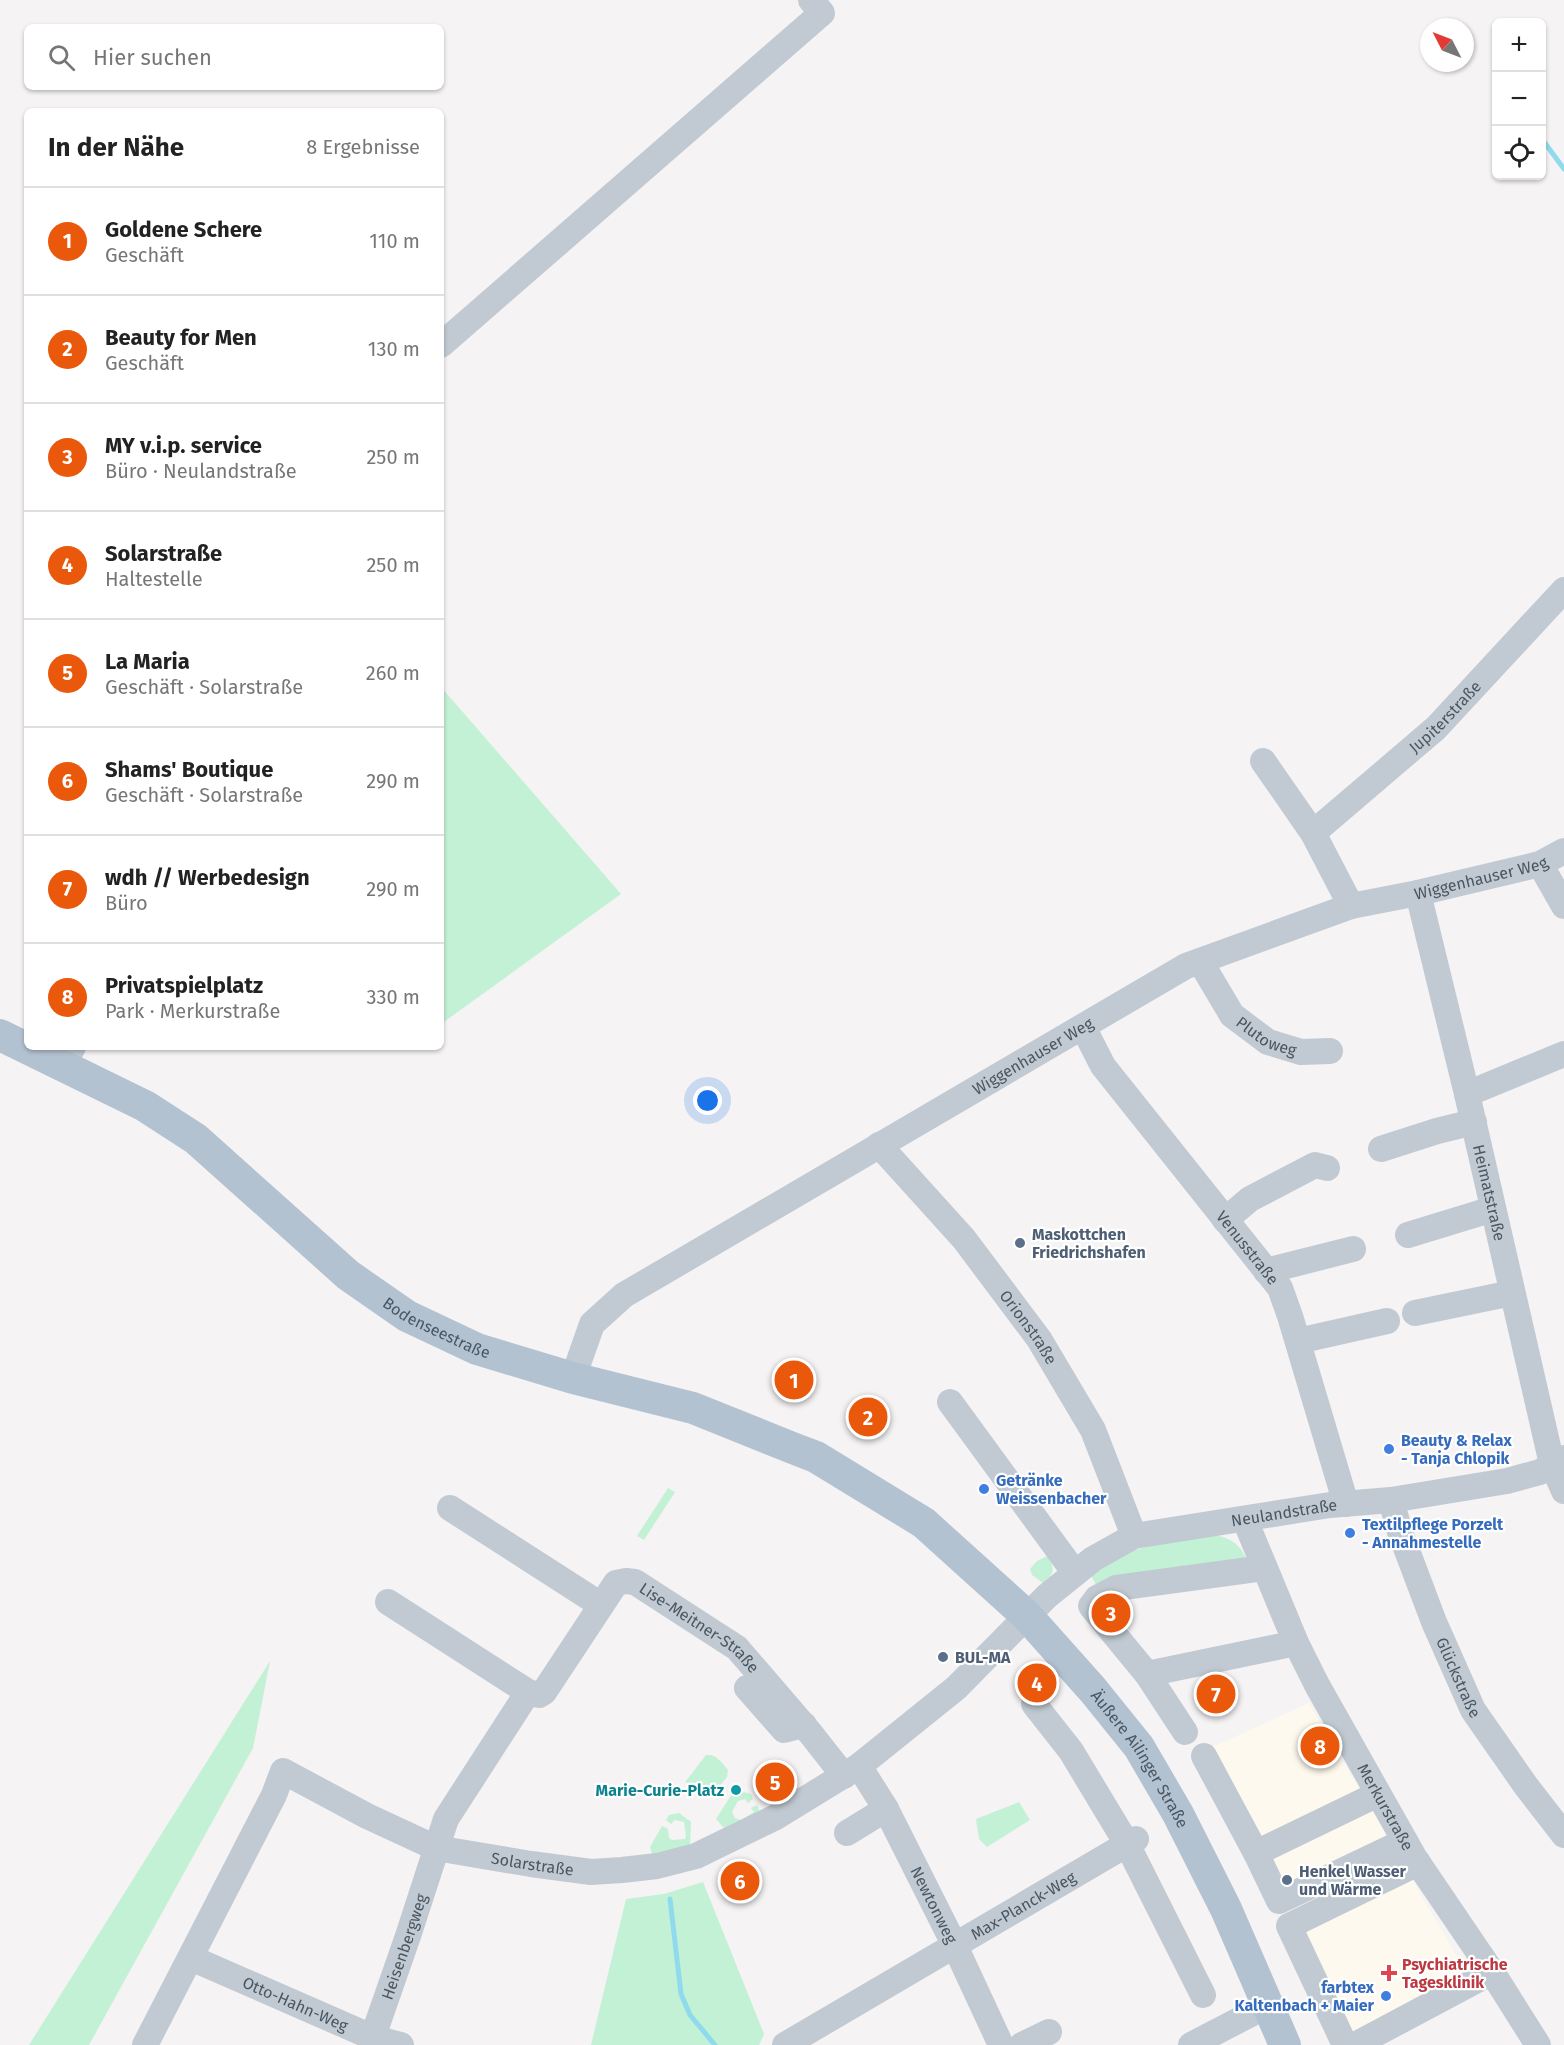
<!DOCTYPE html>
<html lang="de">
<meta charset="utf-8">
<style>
body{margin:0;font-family:"Fira Sans",sans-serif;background:#f6f6f6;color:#222}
.controls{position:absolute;right:18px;top:18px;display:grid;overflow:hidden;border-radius:9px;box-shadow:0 2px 4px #0004}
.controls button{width:54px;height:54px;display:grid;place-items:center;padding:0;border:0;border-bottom:2px solid #e0e0e0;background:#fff;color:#222;font:30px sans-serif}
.compass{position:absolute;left:1420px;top:18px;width:54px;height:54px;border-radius:50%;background:#fff;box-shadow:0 2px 4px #0004;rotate:312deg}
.you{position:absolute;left:708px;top:1101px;width:21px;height:21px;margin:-15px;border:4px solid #fff;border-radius:50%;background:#1a73e8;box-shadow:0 0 0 9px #1a73e833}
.badge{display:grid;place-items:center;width:39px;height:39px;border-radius:50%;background:#ea580c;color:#fff;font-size:20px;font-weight:700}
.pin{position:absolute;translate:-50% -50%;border:3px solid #fff;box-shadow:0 2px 6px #0006}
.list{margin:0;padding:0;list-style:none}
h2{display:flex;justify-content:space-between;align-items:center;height:78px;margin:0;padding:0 24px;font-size:26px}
h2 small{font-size:20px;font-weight:400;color:#767676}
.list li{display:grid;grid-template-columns:39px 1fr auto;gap:18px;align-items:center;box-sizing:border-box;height:108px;padding:0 24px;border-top:2px solid #e0e0e0}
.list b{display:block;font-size:22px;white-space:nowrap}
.list p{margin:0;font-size:20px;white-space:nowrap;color:#767676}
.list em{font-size:20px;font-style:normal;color:#767676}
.icon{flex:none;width:33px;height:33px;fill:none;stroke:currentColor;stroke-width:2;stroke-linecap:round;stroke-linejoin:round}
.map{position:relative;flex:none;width:1564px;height:2045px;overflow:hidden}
.search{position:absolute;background:#fff;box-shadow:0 2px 4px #0004;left:24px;top:24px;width:420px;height:66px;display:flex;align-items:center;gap:15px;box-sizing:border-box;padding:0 21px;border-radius:9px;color:#767676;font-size:22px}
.panel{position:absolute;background:#fff;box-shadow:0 2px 4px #0004;left:24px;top:108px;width:420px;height:942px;border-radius:9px}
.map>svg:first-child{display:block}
.commercial{fill:#fdf9ef}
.green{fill:#c3f1d5}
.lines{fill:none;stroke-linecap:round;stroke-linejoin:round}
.stream{stroke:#90daee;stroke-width:5}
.minor{stroke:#c1cad2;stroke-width:26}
.major{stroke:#b3c2d1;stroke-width:32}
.service-dot{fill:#5c6f8a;stroke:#fff;stroke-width:2}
.shop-dot{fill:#3f7fe0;stroke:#fff;stroke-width:2}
.culture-dot{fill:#0f9aa8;stroke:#fff;stroke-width:2}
.health-dot{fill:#e0444e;stroke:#fff;stroke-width:2}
.labels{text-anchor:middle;stroke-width:4.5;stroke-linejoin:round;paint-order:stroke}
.street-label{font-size:16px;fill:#4a5661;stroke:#fff}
.service-label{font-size:16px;font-weight:bold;fill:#4e5e75;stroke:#fff;text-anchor:start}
.shop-label{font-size:16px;font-weight:bold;fill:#366cbe;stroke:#fff;text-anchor:start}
.culture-label{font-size:16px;font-weight:bold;fill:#0d838f;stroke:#fff;text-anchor:end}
.health-label{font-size:16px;font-weight:bold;fill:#be3a42;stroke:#fff;text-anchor:start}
</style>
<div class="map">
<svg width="1564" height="2045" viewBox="0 0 1564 2045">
<rect width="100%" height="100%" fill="#f5f3f3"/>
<polygon class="commercial" points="1309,1703 1472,1982 1351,2041 1206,1750"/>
<g class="green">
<polygon points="441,687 621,894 441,1024"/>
<polygon points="668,1488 675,1492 644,1540 637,1536"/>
<path d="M 1208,1534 C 1230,1537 1239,1542 1248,1562 L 1098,1588 L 1088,1571 C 1124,1548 1168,1542 1208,1534 Z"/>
<path d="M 1047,1556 C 1056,1568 1054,1574 1043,1583 L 1032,1575 L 1030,1569 L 1037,1561 Z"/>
<polygon points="270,1661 253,1748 89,2045 29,2045"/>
<polygon points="1318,1725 1336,1758 1322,1766 1304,1733"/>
<path d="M 706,1755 C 717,1754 721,1762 728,1770 L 727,1777 L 718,1788 L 693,1793 L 688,1785 L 687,1786 L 686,1781 Z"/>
<polygon points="743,1792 751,1794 753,1799 748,1803 745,1799 738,1801 732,1812 735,1818 741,1820 754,1812 751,1808 757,1805 760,1812 724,1828 716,1819 732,1794 743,1793"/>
<polygon points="1019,1802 1030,1820 987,1847 979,1839 976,1819"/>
<polygon points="679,1813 691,1822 690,1846 652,1854 650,1847 662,1826 668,1829 669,1838 672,1840 685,1839 686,1836 684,1822 675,1820 671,1824 666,1820 669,1815"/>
<polygon points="703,1882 764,2034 759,2045 591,2045 626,1899 664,1894"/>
</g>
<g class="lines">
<g class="stream">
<polyline points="1542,139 1564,169"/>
<polyline points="670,1899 681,1994 690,2015 715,2045"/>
</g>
<g class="minor">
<polyline points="441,345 822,13 811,0"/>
<polyline points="1263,761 1313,833 1351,906"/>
<path id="s1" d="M 1313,833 L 1436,728 L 1564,590"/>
<polyline points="1540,864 1564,906"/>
<path id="s2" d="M 1418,893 L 1467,1094 L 1552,1464 L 1564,1491"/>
<path id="s3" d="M 1200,961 L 1232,1015 L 1268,1042 L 1301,1052 L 1330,1051"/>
<path id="s4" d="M 1083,1027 L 1103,1066 L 1280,1288 L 1290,1316 L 1346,1504"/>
<polyline points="63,1065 73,1047"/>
<polyline points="1467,1094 1564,1054"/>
<path id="s5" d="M 879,1145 L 964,1239 L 1039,1339 L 1093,1430 L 1134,1536"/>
<polyline points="1381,1149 1437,1131 1474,1122"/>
<polyline points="1225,1220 1250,1199 1315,1165 1327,1168"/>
<polyline points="1408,1235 1493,1209"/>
<polyline points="1266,1271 1353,1249"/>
<polyline points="1415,1313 1512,1293"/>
<polyline points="1298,1341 1387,1321"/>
<path id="s6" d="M 573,1378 L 592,1324 L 624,1295 L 1186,966 L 1351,906 L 1418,893 L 1540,864 L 1564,851"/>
<polyline points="950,1402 1075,1573"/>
<path id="s7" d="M 1391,1500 L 1400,1532 L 1434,1622 L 1473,1710 L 1526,1786 L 1564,1835"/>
<polyline points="450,1508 601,1605"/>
<path id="s8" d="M 1245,1520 L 1296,1643 L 1317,1685 L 1414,1857 L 1492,1972 L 1538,2045"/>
<polyline points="388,1602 528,1692"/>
<polyline points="1147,1674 1296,1643"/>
<polyline points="747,1688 784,1730 804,1725"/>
<polyline points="1034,1704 1071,1751 1127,1844 1203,1995"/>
<polyline points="1185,1732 1147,1674 1091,1606 1097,1598 1116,1588 1264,1568"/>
<polyline points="1204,1756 1256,1853 1279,1901 1405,1841"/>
<path id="s9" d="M 859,1766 L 886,1809 L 955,1946 L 1001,2045"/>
<polyline points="847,1833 886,1809"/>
<polyline points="1256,1853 1378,1794"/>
<path id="s10" d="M 191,1958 L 374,2038 L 401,2045"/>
<path id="s11" d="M 145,2045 L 274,1795 L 283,1771 L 367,1816 L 436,1848 L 531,1864 L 591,1872 L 622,1870 L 657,1866 L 696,1856 L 776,1817 L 859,1766 L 956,1688 L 1047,1596 L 1093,1559 L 1134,1536 L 1330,1505 L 1391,1500 L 1507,1481 L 1540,1472 L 1564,1458"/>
<path id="s12" d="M 370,2045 L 408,1936 L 446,1819 L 528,1692 L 539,1695 L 544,1692 L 616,1583 L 626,1581 L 635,1582 L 737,1648 L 811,1734 L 844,1776"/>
<path id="s13" d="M 785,2045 L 1136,1839"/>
<polyline points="1022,2045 1049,2032"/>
<polyline points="1191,2045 1268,2005"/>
<polyline points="1345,2045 1289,1926 1418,1863"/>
<polyline points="1355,2045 1492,1972"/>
</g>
<path class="major" id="s14" d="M 0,1035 L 145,1106 L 196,1139 L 348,1275 L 407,1316 L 477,1349 L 573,1378 L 693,1408 L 790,1447 L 816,1457 L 924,1523 L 1027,1616 L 1093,1690 L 1139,1747 L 1178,1814 L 1226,1909 L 1285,2045"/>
</g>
<g class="service-dot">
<circle cx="1020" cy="1243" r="6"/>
<circle cx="943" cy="1657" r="6"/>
<circle cx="1287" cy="1880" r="6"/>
</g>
<g class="shop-dot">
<circle cx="1389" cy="1449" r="6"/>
<circle cx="984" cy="1489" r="6"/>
<circle cx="1350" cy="1533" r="6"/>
<circle cx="1386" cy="1996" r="6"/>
</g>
<circle class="culture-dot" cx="736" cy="1790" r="6"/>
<path class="health-dot" d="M1386 1964h6v6h6v6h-6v6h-6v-6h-6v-6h6z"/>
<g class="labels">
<g class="street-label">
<text dy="6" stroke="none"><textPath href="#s1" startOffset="176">Jupiterstraße</textPath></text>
<text dy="6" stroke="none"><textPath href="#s6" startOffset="1060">Wiggenhauser Weg</textPath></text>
<text dy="6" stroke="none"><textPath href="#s3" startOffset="104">Plutoweg</textPath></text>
<text dy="6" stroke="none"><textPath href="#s6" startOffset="574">Wiggenhauser Weg</textPath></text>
<text dy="6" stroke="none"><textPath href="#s2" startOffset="308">Heimatstraße</textPath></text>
<text dy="6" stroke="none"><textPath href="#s4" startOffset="276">Venusstraße</textPath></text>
<text dy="6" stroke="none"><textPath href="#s14" startOffset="530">Bodenseestraße</textPath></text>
<text dy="6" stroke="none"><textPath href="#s5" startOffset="236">Orionstraße</textPath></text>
<text dy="6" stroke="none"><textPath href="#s11" startOffset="1440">Neulandstraße</textPath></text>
<text dy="6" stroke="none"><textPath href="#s12" startOffset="636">Lise-Meitner-Straße</textPath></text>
<text dy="6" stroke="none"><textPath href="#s7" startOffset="190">Glückstraße</textPath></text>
<text dy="6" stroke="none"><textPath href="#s14" startOffset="1380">Äußere Ailinger Straße</textPath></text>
<text dy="6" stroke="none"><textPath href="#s8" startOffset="320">Merkurstraße</textPath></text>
<text dy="6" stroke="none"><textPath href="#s11" startOffset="576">Solarstraße</textPath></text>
<text dy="6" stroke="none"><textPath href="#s9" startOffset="158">Newtonweg</textPath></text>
<text dy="6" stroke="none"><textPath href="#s13" startOffset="276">Max-Planck-Weg</textPath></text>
<text dy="6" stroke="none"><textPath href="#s12" startOffset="104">Heisenbergweg</textPath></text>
<text dy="6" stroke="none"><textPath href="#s10" startOffset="114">Otto-Hahn-Weg</textPath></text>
</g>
<g class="service-label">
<text x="1032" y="1240">Maskottchen<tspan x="1032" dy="18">Friedrichshafen</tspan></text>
<text x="955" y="1663">BUL-MA</text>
<text x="1299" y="1877">Henkel Wasser<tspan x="1299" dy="18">und Wärme</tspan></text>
</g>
<g class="shop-label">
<text x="1401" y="1446">Beauty &amp; Relax<tspan x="1401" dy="18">- Tanja Chlopik</tspan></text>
<text x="996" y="1486">Getränke<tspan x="996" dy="18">Weissenbacher</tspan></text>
<text x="1362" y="1530">Textilpflege Porzelt<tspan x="1362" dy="18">- Annahmestelle</tspan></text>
<text x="1374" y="1993" text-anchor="end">farbtex<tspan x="1374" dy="18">Kaltenbach + Maier</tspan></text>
</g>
<g class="culture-label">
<text x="724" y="1796">Marie-Curie-Platz</text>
</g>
<g class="health-label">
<text x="1402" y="1970">Psychiatrische<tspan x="1402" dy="18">Tagesklinik</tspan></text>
</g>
</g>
</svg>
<div class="controls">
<button>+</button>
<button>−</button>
<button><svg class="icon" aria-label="locate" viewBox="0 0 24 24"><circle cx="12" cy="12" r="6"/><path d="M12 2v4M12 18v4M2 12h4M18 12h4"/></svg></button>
</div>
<svg class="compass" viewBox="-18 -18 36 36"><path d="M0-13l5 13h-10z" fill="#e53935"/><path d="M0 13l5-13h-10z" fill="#767676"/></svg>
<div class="you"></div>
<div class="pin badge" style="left:794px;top:1380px">1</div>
<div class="pin badge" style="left:868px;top:1417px">2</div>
<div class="pin badge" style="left:1111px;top:1613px">3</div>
<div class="pin badge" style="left:1037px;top:1683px">4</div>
<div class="pin badge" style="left:775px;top:1782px">5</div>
<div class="pin badge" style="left:740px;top:1881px">6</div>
<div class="pin badge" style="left:1216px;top:1694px">7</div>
<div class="pin badge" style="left:1320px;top:1746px">8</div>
<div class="search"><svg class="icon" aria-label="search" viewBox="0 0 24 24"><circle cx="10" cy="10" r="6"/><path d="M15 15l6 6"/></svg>Hier suchen</div>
<section class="panel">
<h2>In der Nähe<small>8 Ergebnisse</small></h2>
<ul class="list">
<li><span class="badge">1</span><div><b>Goldene Schere</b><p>Geschäft</p></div><em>110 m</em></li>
<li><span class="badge">2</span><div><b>Beauty for Men</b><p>Geschäft</p></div><em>130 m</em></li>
<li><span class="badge">3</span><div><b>MY v.i.p. service</b><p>Büro · Neulandstraße</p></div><em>250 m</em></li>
<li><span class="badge">4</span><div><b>Solarstraße</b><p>Haltestelle</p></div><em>250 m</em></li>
<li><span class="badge">5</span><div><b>La Maria</b><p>Geschäft · Solarstraße</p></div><em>260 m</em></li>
<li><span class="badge">6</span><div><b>Shams' Boutique</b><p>Geschäft · Solarstraße</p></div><em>290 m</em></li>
<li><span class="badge">7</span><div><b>wdh // Werbedesign</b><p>Büro</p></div><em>290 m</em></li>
<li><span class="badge">8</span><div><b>Privatspielplatz</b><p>Park · Merkurstraße</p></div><em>330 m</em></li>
</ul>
</section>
</div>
